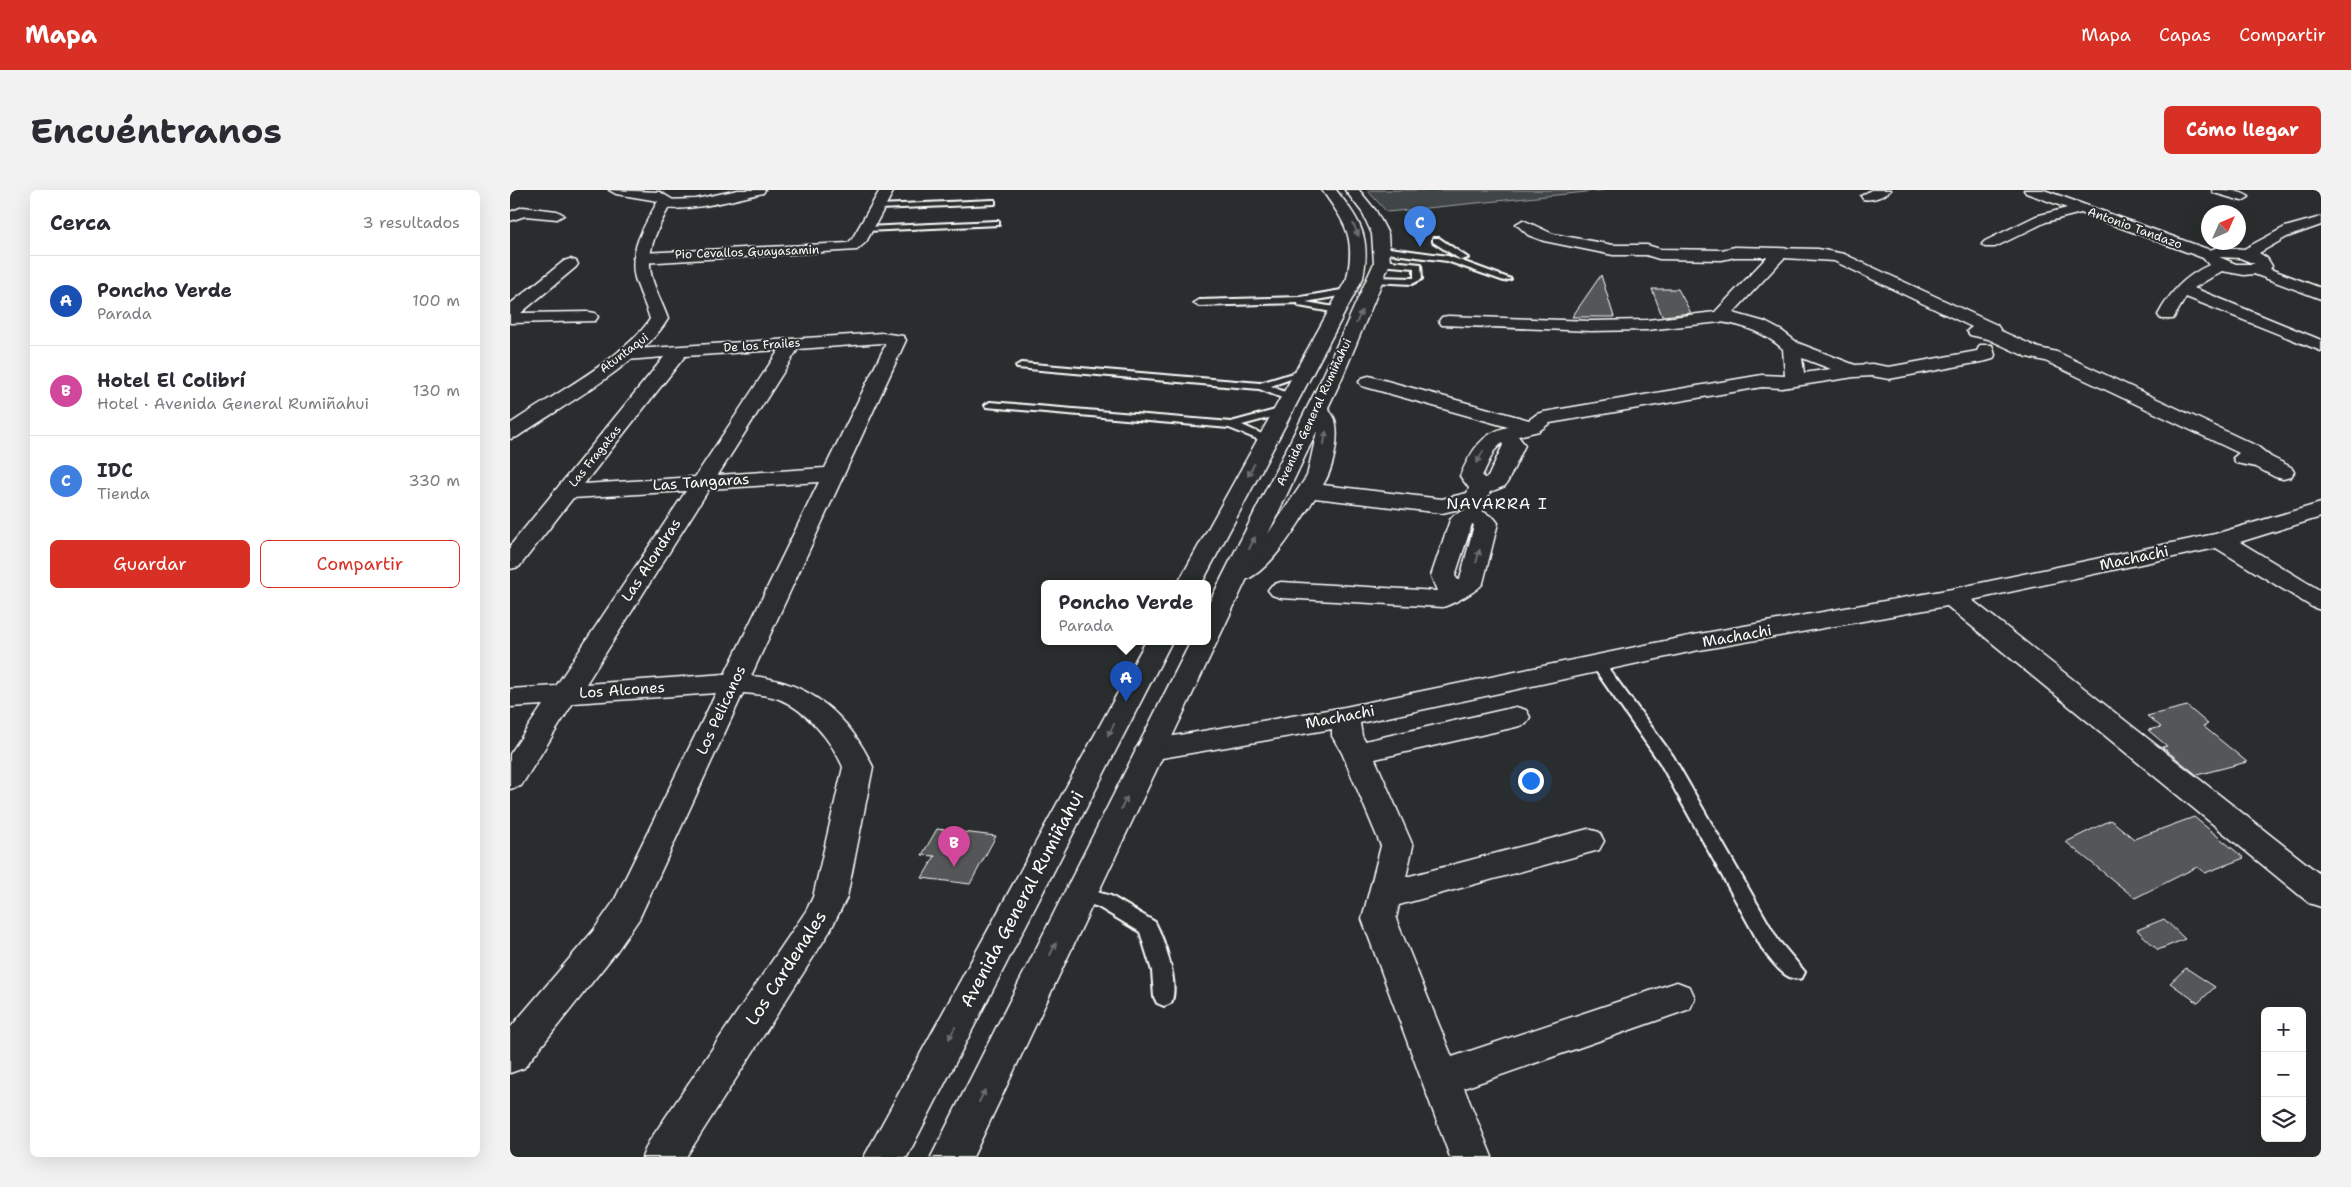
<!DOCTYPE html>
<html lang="es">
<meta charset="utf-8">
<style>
body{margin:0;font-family:"Shantell Sans",sans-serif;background:#f2f2f3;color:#2b2b33}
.controls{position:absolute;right:15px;bottom:15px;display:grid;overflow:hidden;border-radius:8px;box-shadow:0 5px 20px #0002}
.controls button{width:45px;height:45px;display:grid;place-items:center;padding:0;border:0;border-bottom:1px solid #e1e1e2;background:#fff;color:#2b2b33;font:25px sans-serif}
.compass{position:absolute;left:1691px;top:15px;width:45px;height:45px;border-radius:50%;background:#fff;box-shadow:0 5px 20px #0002;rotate:45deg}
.you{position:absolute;left:1020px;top:590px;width:18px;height:18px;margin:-12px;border:4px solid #fff;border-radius:50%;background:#1a73e8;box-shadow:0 0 0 8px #1a73e833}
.badge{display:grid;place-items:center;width:32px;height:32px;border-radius:50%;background:#d93025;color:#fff;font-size:16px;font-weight:700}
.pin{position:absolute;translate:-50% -41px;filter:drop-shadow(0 1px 2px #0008)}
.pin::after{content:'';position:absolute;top:26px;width:18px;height:15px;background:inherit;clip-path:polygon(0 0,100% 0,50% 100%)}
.popup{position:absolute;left:531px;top:390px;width:170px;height:65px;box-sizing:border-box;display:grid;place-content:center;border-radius:8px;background:#fff;filter:drop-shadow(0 1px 4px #0005);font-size:16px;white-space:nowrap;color:#7c7c81}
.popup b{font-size:19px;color:#2b2b33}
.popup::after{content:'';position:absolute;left:50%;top:100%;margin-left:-10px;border:10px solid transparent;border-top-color:#fff}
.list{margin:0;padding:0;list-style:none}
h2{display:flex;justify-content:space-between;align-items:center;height:65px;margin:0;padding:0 20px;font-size:21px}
h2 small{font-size:16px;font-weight:400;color:#7c7c81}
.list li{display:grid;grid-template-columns:32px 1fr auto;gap:15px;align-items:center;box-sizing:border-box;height:90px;padding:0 20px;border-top:1px solid #e1e1e2}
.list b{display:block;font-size:19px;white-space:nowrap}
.list p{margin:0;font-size:16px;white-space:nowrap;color:#7c7c81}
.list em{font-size:16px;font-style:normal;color:#7c7c81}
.actions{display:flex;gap:10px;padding:15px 20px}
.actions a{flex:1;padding:11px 0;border:1px solid #d93025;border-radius:8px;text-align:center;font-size:18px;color:#d93025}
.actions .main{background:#d93025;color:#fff}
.icon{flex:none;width:28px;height:28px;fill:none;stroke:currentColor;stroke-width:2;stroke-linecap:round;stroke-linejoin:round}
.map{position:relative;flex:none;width:1811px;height:967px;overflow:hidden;border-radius:8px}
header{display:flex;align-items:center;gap:30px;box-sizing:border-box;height:70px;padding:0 25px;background:#d93025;color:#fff}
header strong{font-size:24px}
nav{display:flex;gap:28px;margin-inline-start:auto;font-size:18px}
.intro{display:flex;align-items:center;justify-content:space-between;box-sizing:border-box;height:120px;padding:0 30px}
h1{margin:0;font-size:35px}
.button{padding:12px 22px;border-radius:8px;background:#d93025;color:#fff;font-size:18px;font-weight:700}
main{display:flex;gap:30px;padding:0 30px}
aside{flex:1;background:#fff;border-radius:8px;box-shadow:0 5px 20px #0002}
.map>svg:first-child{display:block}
.green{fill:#414445;stroke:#a0a2a2}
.building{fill:#555758;stroke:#fff}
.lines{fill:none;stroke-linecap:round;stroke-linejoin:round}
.service-casing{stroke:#fff;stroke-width:4}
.minor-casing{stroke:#fff;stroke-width:3}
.tertiary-casing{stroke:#fff;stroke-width:3}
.trunk-casing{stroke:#fff;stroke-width:3}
.service{fill:#2a2d2e;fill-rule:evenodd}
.minor{fill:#2a2d2e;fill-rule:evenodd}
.tertiary{fill:#2a2d2e;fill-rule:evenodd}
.trunk{fill:#2a2d2e;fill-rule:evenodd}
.oneway{fill:#6a6c6d}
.labels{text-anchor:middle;stroke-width:4;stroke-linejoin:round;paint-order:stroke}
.far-street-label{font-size:12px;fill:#fff;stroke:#2a2d2e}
.street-label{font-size:15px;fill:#fff;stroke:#2a2d2e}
.neighbourhood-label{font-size:16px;letter-spacing:1px;fill:#fff;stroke:#2a2d2e}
.near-street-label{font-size:18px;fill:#fff;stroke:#2a2d2e}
</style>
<header>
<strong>Mapa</strong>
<nav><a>Mapa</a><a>Capas</a><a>Compartir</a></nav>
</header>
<div class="intro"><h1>Encuéntranos</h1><a class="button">Cómo llegar</a></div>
<main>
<aside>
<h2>Cerca<small>3 resultados</small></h2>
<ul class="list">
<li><span class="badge" style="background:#1a4fb4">A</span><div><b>Poncho Verde</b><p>Parada</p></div><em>100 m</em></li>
<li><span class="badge" style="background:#d1479c">B</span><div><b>Hotel El Colibrí</b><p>Hotel · Avenida General Rumiñahui</p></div><em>130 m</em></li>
<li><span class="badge" style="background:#3f7fe0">C</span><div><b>IDC</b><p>Tienda</p></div><em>330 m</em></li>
</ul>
<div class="actions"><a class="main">Guardar</a><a>Compartir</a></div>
</aside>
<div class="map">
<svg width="1811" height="967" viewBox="0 0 1811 967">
<rect width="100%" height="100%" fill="#2a2d2e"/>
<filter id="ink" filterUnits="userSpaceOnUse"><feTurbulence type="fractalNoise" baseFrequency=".02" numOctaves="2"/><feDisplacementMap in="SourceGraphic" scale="10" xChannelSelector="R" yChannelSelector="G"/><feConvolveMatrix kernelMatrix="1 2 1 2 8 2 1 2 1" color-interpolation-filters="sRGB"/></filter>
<g filter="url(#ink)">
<polygon class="green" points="857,0 1096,0 877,22"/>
<g class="building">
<polygon points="1091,85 1104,127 1062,127"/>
<polygon points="1142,99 1168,99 1181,123 1152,126"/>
<polygon points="1677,516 1698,534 1693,536 1737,572 1687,585 1652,557 1657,556 1638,540 1651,537 1637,526"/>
<polygon points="1684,627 1734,668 1695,683 1687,677 1625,708 1556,652 1601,630 1624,649"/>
<polygon points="427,639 486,646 460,694 412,688 425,666 412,665"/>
<polygon points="1654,729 1675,749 1648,760 1627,740"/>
<polygon points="1676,778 1705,797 1688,813 1660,793"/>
</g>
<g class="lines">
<defs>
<g id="service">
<polygon points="482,10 485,10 485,14 369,19 365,17 369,15"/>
<polygon points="486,31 489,31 489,35 356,41 352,39 356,37"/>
<polygon points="923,48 929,48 958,68 951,70 923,52"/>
<polygon points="872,57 938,66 1001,89 994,91 937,71 869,62 868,60"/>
<polygon points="872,70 911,74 912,89 902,94 863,92 862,90 866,87 904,88 904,78 869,75 868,73"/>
<polygon points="837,99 842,102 840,104 796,112 830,118 830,122 827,123 789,116 788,113 689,116 684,113 689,110 791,107"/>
<polygon points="511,173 750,193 793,180 798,183 761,196 784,206 784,210 780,211 749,199 507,178 506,176"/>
<polygon points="480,212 721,232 773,218 778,221 777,223 732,235 761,248 763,250 761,252 757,253 719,238 476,217 475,215"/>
<path d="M 1088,469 L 1093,471 L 1163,566 L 1268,750 L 1295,782 L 1292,788 C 1276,793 1264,773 1254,762 L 1150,573 L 1081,474 L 1083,471 Z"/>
<path d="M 570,697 L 601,706 L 645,732 C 654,749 670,795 661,813 L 654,816 L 647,813 L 644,807 L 642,781 L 630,742 L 588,717 L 564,709 L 561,704 L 564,699 Z"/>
</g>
<g id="minor">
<path d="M 228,0 L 255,0 L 253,3 C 236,7 157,28 147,14 L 154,10 L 186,9 Z"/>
<polygon points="370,0 384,0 356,52 347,60 131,73 125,71 123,68 125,65 131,63 338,53 342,49"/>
<path d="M 1361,0 L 1381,0 C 1375,6 1362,11 1353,9 L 1351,6 Z"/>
<path d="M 1514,0 L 1534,0 L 1700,60 L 1708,57 L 1734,59 L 1775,37 L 1811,27 L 1811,35 L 1777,47 L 1749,63 L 1757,68 L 1762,76 L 1760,79 L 1811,98 L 1811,109 L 1744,84 L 1734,85 L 1712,81 L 1684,98 L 1811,150 L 1811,161 L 1676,107 L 1663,129 L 1651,129 L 1648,125 C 1660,102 1675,86 1699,75 L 1693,68 L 1571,23 L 1536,32 L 1485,57 L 1475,57 L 1472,54 L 1475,51 L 1526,26 L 1557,18 L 1516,3 ZM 1709,67 L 1730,68 L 1745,74 L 1726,74 Z"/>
<path d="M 1702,0 C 1714,0 1731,0 1739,7 L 1732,11 L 1704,3 Z"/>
<polygon points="13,17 47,21 54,25 47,29 15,26 0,31 0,22"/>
<path d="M 1013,30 L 1043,44 L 1103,55 L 1137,55 L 1150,59 L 1212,60 L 1225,57 L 1308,59 L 1334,64 L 1487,135 L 1491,141 L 1529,158 L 1547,162 L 1747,256 L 1761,267 L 1781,277 L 1784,282 L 1781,287 L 1773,289 L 1765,287 L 1746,277 L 1726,273 L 1723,268 L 1729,263 L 1535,171 L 1517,167 L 1478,149 L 1460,145 L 1457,141 L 1462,137 L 1324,71 L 1274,68 L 1223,123 L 1255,132 L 1272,141 L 1288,153 L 1345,175 L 1362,174 L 1379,177 L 1467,161 L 1470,155 L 1482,155 L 1485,165 L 1483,169 L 1476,171 L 1379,189 L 1362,186 L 1344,187 L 1272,198 L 1252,197 L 1040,233 L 1029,241 L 1008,246 L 1015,255 L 998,291 L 995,296 L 980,302 L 972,321 L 984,328 L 988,333 L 973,393 C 968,401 943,414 933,417 L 771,408 L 762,405 L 758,400 L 762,395 L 771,392 L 927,401 L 921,386 L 940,330 L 944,325 L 955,320 L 954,318 L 932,323 L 805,308 C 788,333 752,401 716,392 L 713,387 L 716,382 L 749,357 L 797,286 L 807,241 L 804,228 L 797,218 L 800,214 L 807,212 L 814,214 C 818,219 823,224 825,230 C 830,248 823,280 813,295 L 932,309 L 957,303 L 959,298 L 950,286 C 961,262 971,243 998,237 L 852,196 L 849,192 L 852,188 L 859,186 L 866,188 L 1019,230 L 1027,224 L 1034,222 L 1252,185 L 1275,186 L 1273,159 C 1255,143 1234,135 1210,132 L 1137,140 L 1081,141 L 932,135 L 929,131 L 932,127 L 938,126 L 1081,131 L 1137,130 L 1205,122 L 1257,67 L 1225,67 L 1212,70 L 1149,69 L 1136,65 L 1103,65 L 1034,51 L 1018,45 L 1006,34 ZM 1292,168 L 1321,179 L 1294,183 ZM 992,253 L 993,255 L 978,287 L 974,288 L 972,286 L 984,261 ZM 962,334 L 964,335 L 950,389 L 948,390 L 945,386 Z"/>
<polygon points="60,69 66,71 68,74 66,77 11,123 79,122 85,123 88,127 85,131 0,133 0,114 54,71"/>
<path d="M 372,143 L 393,146 L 396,150 L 241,486 C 299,491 339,525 363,577 L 337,707 L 320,741 L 176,967 L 132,967 L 138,953 L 296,721 L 303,707 L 333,577 C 322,551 296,520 269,509 C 258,505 245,504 233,503 L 129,729 L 107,761 L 14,878 L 0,883 L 0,838 L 83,741 L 104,711 L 206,503 L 63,513 L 11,596 L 0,599 L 0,564 L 33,515 L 0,517 L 0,499 L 46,496 L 176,301 L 63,308 L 9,377 L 0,379 L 0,356 L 154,167 L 117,170 L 110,168 L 108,164 L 110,160 ZM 372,153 L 376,154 L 315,278 L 208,285 L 288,159 ZM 269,160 L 185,287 L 74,294 L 175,166 ZM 309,292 L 215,484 L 76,494 L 199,299 Z"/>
<polygon points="1811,313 1811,327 1730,352 1811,401 1811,420 1802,417 1706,358 1462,410 1811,685 1811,717 1799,713 1437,416 1184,461 850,533 852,546 855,551 1006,517 1016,520 1020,527 1016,534 1006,537 865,569 903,656 896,687 1078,639 1089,642 1094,651 1089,660 889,715 886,729 942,867 1167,792 1180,797 1185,808 1180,819 954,898 982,967 940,967 852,729 871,656 832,563 822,546 822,539 640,570 630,567 625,560 630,553 640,550 835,517 1184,445 1442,399 1705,344"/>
</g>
<path id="tertiary" d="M 99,0 L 150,2 L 163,10 C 150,34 134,60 142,88 C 146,102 153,115 158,129 C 129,176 53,215 7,247 L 0,249 L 0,234 C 38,208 117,166 140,129 C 136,115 129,102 125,88 C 118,61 135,34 148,11 L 106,4 Z"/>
<g id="trunk">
<path d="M 812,0 L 826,0 C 851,32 861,47 853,88 L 692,393 L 668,393 L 837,88 C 846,46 835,33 812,0 Z"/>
<polygon points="835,0 849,0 866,21 878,44 880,73 832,188 463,967 421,967 681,451 697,451 697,417 812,188 864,73 862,44 852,22"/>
<polygon points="636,451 662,451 397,967 354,967"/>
</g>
</defs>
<use href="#service" class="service-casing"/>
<use href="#minor" class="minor-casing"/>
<use href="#tertiary" class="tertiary-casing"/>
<use href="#trunk" class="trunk-casing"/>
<use href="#service" class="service"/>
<use href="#minor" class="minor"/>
<use href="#tertiary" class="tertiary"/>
<use href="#trunk" class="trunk"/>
</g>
<defs><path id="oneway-solid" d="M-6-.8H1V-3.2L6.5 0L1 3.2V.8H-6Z" transform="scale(1.25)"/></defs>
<g class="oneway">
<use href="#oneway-solid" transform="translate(846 40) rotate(66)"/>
<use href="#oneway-solid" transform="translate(849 127) rotate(-66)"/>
<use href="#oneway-solid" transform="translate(815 248) rotate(-81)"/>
<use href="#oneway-solid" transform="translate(970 267) rotate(118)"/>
<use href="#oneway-solid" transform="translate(741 280) rotate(118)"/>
<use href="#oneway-solid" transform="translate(742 353) rotate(-64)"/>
<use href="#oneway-solid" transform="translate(968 366) rotate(-75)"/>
<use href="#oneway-solid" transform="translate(601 540) rotate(117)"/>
<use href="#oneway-solid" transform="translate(614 613) rotate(-64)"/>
<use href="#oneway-solid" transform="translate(543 759) rotate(-64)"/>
<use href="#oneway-solid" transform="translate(442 843) rotate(118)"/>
<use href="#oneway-solid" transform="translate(472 906) rotate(-64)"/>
</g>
</g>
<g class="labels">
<g class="far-street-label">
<text transform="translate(1625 38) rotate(20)" y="4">Antonio Tandazo</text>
<text transform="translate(237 62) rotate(-2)" y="4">Pio Cevallos Guayasamin</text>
<text transform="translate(252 155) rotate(-4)" y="4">De los Frailes</text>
<text transform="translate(114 163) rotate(-37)" y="4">Atuntaqui</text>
<text transform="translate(804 222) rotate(-65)" y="4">Avenida General Rumiñahui</text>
<text transform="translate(85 266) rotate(-51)" y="4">Las Fragatas</text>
</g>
<g class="street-label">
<text transform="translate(191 292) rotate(-4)" y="5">Las Tangaras</text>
<text transform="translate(1624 368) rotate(-12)" y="5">Machachi</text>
<text transform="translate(141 370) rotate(-57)" y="5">Las Alondras</text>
<text transform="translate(1227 446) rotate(-10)" y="5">Machachi</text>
<text transform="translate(112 500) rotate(-4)" y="5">Los Alcones</text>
<text transform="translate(211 520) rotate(-65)" y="5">Los Pelicanos</text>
<text transform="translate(830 527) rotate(-11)" y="5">Machachi</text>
</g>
<g class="neighbourhood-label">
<text x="987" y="319">NAVARRA I</text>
</g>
<g class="near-street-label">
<text transform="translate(512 709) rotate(-62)" y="6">Avenida General Rumiñahui</text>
<text transform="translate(276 778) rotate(-57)" y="6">Los Cardenales</text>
</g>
</g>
</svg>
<div class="controls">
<button>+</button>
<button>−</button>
<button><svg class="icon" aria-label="layers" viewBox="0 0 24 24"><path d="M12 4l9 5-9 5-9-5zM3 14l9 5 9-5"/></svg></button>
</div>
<svg class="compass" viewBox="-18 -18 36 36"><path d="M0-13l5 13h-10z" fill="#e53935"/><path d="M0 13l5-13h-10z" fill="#7c7c81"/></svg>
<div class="you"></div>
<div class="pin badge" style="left:616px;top:512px;background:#1a4fb4">A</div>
<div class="popup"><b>Poncho Verde</b>Parada</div>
<div class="pin badge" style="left:444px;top:677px;background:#d1479c">B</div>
<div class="pin badge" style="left:910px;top:57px;background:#3f7fe0">C</div>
</div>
</main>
